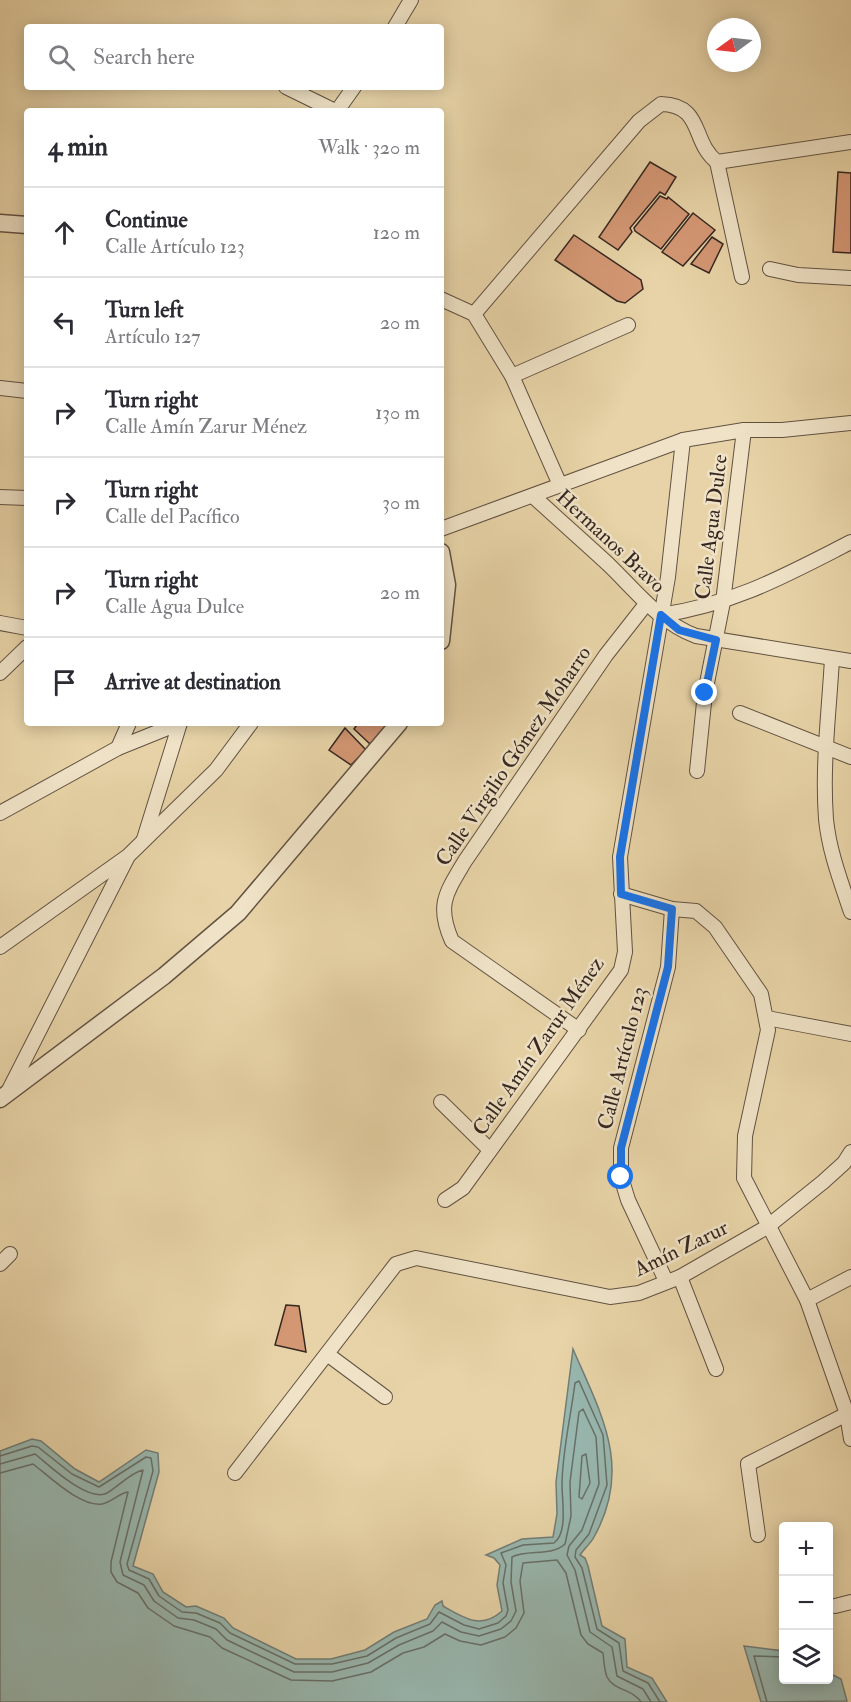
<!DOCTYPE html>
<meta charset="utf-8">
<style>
body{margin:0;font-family:"IM FELL Double Pica",serif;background:#f7f7f7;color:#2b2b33}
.controls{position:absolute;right:18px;bottom:18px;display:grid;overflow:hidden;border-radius:6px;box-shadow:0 3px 15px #0003}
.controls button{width:54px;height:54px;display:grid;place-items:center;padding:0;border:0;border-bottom:2px solid #e1e1e2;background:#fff;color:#2b2b33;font:30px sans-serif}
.compass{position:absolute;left:707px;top:18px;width:54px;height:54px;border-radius:50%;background:#fff;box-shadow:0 3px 15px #0003;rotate:255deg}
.stop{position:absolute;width:18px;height:18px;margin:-14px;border:4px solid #1a73e8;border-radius:50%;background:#fff}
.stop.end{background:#1a73e8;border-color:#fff;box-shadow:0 2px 6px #0008}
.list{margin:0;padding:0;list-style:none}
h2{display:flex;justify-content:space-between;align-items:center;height:78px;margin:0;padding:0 24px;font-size:26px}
h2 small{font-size:20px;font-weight:400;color:#7c7c81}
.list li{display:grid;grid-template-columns:39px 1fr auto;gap:18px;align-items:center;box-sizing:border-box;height:90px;padding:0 24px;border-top:2px solid #e1e1e2}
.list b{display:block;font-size:22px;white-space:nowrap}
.list p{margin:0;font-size:20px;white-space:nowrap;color:#7c7c81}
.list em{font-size:20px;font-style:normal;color:#7c7c81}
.icon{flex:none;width:33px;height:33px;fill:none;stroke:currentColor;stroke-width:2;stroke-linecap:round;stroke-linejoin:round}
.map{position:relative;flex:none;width:851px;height:1702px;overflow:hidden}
.search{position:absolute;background:#fff;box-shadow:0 3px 15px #0003;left:24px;top:24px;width:420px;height:66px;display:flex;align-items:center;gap:15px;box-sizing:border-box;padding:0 21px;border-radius:6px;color:#7c7c81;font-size:22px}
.panel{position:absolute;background:#fff;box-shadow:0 3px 15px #0003;left:24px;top:108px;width:420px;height:618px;border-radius:6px}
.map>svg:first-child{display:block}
.water{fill:#98b7af;stroke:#717d76;stroke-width:1.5}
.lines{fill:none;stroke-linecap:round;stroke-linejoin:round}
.shore{stroke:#676f68;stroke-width:1.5}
.building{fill:#d49774;stroke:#362721;stroke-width:1.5}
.minor-casing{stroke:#625242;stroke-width:16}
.tertiary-casing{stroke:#625242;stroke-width:19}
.minor{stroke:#efe2c6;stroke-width:14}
.tertiary{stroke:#efe2c6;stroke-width:16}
.route{stroke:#1a73e8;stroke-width:8}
.labels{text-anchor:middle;stroke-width:5;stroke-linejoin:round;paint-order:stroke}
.street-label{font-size:21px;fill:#362721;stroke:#efe2c6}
</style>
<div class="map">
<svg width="851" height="1702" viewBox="0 0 851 1702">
<rect width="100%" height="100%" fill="#e7d3a7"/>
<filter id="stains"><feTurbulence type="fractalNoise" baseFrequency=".00333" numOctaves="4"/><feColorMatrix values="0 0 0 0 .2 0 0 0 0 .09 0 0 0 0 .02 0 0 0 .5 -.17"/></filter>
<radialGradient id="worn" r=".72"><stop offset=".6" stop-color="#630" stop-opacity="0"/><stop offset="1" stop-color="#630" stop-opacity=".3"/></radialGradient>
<g class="water">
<path d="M 573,1349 C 601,1414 633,1467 594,1537 C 591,1543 584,1549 580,1555 L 585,1558 L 588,1566 L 602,1626 L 625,1639 L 627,1667 L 652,1678 L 667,1702 L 0,1702 L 0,1451 L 32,1439 L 41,1441 L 75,1469 L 99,1482 L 146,1450 L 158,1453 L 159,1472 L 133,1566 L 153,1574 L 163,1592 L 186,1607 L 196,1606 L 224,1618 L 233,1628 L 296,1659 L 331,1659 L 365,1650 L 394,1632 L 427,1619 L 435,1605 L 442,1601 L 443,1606 C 464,1618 481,1630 502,1611 L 497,1585 L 500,1565 L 494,1558 L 486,1555 L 522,1539 L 553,1537 L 557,1514 L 556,1482 Z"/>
<polygon points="744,1646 783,1651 784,1680 828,1680 829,1673 841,1679 847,1701 761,1702"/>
</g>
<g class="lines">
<g class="shore">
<polygon points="586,1454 590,1483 582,1499 579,1497 582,1456"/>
<path d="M 0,1456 L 32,1446 L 38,1447 L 72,1474 L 99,1487 L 146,1457 L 151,1458 L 153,1471 L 127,1564 L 129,1570 L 149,1579 L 159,1596 L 182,1612 L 196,1613 L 220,1623 L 230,1633 L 295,1664 L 332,1664 L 367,1656 L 396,1638 L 430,1624 L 439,1612 L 464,1625 L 479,1629 L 498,1623 L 506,1616 L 508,1610 L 503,1583 L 506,1565 L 501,1553 L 523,1545 L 554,1543 C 568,1533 562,1501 562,1485 C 562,1452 571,1416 575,1383 L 579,1381 L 603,1435 L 607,1485 L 589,1534 L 576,1550 L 575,1557 L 582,1568 L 597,1629 L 619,1643 L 623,1671 L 648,1683 L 660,1702"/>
<path d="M 0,1464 L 35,1454 C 49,1465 88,1503 107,1493 C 119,1486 130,1473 143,1470 L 120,1562 L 123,1575 L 144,1585 L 154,1601 L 178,1618 L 194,1620 L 216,1629 L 227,1640 L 294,1672 L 332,1672 L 368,1663 L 399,1645 L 433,1631 L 442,1622 L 461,1632 L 479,1636 L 501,1629 L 511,1621 L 516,1611 L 511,1582 L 512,1557 C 529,1549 551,1557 565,1544 L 571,1516 L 570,1482 L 579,1412 L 583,1409 L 596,1437 L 599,1484 L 582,1530 L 569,1546 L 567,1555 L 575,1570 L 590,1632 L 612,1647 L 617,1676 L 643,1689 L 651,1702"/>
<path d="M 0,1473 L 33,1464 C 49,1476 80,1507 102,1504 C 112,1502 119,1493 128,1492 L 111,1562 L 111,1572 L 117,1582 L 138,1593 L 148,1608 L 174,1626 L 210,1637 L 222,1648 L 291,1680 L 332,1681 L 371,1672 L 403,1653 L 424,1647 L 445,1634 L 460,1641 L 481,1645 L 505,1637 L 516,1628 L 524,1613 L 520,1581 L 523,1563 L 557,1560 L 566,1573 L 581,1635 L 588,1644 L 603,1653 C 604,1661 604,1669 607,1677 C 614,1691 633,1689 641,1702"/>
<polyline points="767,1702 754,1656 784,1657"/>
</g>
</g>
<g class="building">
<polygon points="650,162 676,177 665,195 660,192 630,228 632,232 618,250 599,237"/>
<polygon points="838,172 851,173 851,253 833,252"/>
<polygon points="660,196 667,199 668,197 689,214 661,249 635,231 634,228"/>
<polygon points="693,213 715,230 683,266 662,252"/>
<polygon points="574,235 641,280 643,289 625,303 617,301 555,260"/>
<polygon points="712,237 723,244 709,273 691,264"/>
<polygon points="358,723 389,723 390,725 370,744 354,729"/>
<polygon points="345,728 366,750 351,765 329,750"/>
<polygon points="286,1305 299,1306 306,1352 275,1345"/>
</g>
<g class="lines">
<defs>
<g id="minor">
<polyline points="395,27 411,0"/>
<polyline points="286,87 335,111"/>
<polyline points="337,111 354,87"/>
<polyline points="717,162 742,277"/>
<polyline points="770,269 798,275 851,278"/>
<polyline points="441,299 474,314 512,376 560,485"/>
<path d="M 474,314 L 639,121 L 661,104 C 704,105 691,142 717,162 L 851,142"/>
<polyline points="512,376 628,325"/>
<polyline points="0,388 27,391"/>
<path d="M 533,496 C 558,519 583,541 608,564 C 636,591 659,622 696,636 L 851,661"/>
<polyline points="0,497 27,498"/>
<polyline points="441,529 683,440 744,430 782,430 851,423"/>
<path d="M 661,615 C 735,604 786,575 851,542"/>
<polyline points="0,623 27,628"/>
<path d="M 832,659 C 829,712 822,766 826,819 C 829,851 841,882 851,912"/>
<polyline points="0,673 27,647"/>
<polyline points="740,713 851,757"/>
<polyline points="118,748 129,723"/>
<polyline points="697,771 705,693 723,602 744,430"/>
<polyline points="0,813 118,748 180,723"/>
<polyline points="144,839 180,723"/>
<polyline points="621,894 672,909 696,911 715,927 761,994 768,1030 745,1136 744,1178 807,1300 847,1414 851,1439"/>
<polyline points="0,947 128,856 216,770 251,723"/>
<polyline points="767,1018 851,1034"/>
<path d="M 579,1030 L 452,941 C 436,905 446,893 465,861 L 606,655 L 646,604"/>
<polyline points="8,1092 127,858"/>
<polyline points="441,1102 490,1150"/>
<polyline points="445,1200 463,1188 621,970 625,952 620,857 668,577 683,440"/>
<polyline points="0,1264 10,1254"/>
<polyline points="680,1277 716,1369"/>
<polyline points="666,1281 628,1200 621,1177 621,1148 668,967 672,909"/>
<polyline points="807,1300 851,1277"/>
<polyline points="327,1354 385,1397"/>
<polyline points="235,1473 396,1264 416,1258 610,1297 639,1293 680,1277 767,1227 823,1182 844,1163 851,1152"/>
<polyline points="758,1535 748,1464 851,1412"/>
<polyline points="835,1606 851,1602"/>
</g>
<g id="tertiary">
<polyline points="0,223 27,225"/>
<polyline points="441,552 447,585 441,641"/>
<polyline points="0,1099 164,976 238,913 399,723"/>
</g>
</defs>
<use href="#minor" class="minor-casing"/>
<use href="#tertiary" class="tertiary-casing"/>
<use href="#minor" class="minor"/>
<use href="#tertiary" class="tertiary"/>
</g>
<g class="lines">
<polyline class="route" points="621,1177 621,1148 668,967 672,909 621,894 620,857 661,615 679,630 716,640 705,693"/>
</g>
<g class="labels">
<g class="street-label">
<text transform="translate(711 527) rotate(-83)" y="7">Calle Agua Dulce</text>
<text transform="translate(611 541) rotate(43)" y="7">Hermanos Bravo</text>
<text transform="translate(513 756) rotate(-56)" y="7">Calle Virgilio Gómez Moharro</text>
<text transform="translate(538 1046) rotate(-55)" y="7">Calle Amín Zarur Ménez</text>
<text transform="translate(622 1058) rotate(-76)" y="7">Calle Artículo 123</text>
<text transform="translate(681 1248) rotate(-26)" y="7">Amín Zarur</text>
</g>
</g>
<rect width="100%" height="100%" filter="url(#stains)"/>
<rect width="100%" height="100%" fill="url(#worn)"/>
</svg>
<div class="controls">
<button>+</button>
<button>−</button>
<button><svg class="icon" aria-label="layers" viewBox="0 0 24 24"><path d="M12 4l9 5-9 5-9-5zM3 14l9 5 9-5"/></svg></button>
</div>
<svg class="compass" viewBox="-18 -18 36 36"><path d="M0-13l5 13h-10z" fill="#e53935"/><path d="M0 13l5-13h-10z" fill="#7c7c81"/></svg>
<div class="stop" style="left:621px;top:1177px"></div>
<div class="stop end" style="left:705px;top:693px"></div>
<div class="search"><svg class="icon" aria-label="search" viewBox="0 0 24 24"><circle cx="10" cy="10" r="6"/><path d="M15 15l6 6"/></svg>Search here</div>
<section class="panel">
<h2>4 min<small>Walk · 320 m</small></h2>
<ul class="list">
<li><svg class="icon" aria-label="ahead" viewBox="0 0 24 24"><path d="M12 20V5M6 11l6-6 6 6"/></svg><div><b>Continue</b><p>Calle Artículo 123</p></div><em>120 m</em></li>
<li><svg class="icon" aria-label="left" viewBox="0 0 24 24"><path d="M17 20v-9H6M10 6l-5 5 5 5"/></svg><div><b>Turn left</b><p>Artículo 127</p></div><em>20 m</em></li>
<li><svg class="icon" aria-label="right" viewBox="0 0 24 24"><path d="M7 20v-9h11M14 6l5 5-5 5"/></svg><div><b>Turn right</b><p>Calle Amín Zarur Ménez</p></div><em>130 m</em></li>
<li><svg class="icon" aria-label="right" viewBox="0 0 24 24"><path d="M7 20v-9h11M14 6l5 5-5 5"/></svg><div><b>Turn right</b><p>Calle del Pacífico</p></div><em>30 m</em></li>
<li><svg class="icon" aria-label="right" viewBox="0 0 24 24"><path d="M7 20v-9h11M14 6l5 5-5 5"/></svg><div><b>Turn right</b><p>Calle Agua Dulce</p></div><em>20 m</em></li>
<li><svg class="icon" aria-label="arrive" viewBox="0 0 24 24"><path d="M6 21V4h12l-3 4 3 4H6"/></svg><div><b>Arrive at destination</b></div></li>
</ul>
</section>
</div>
